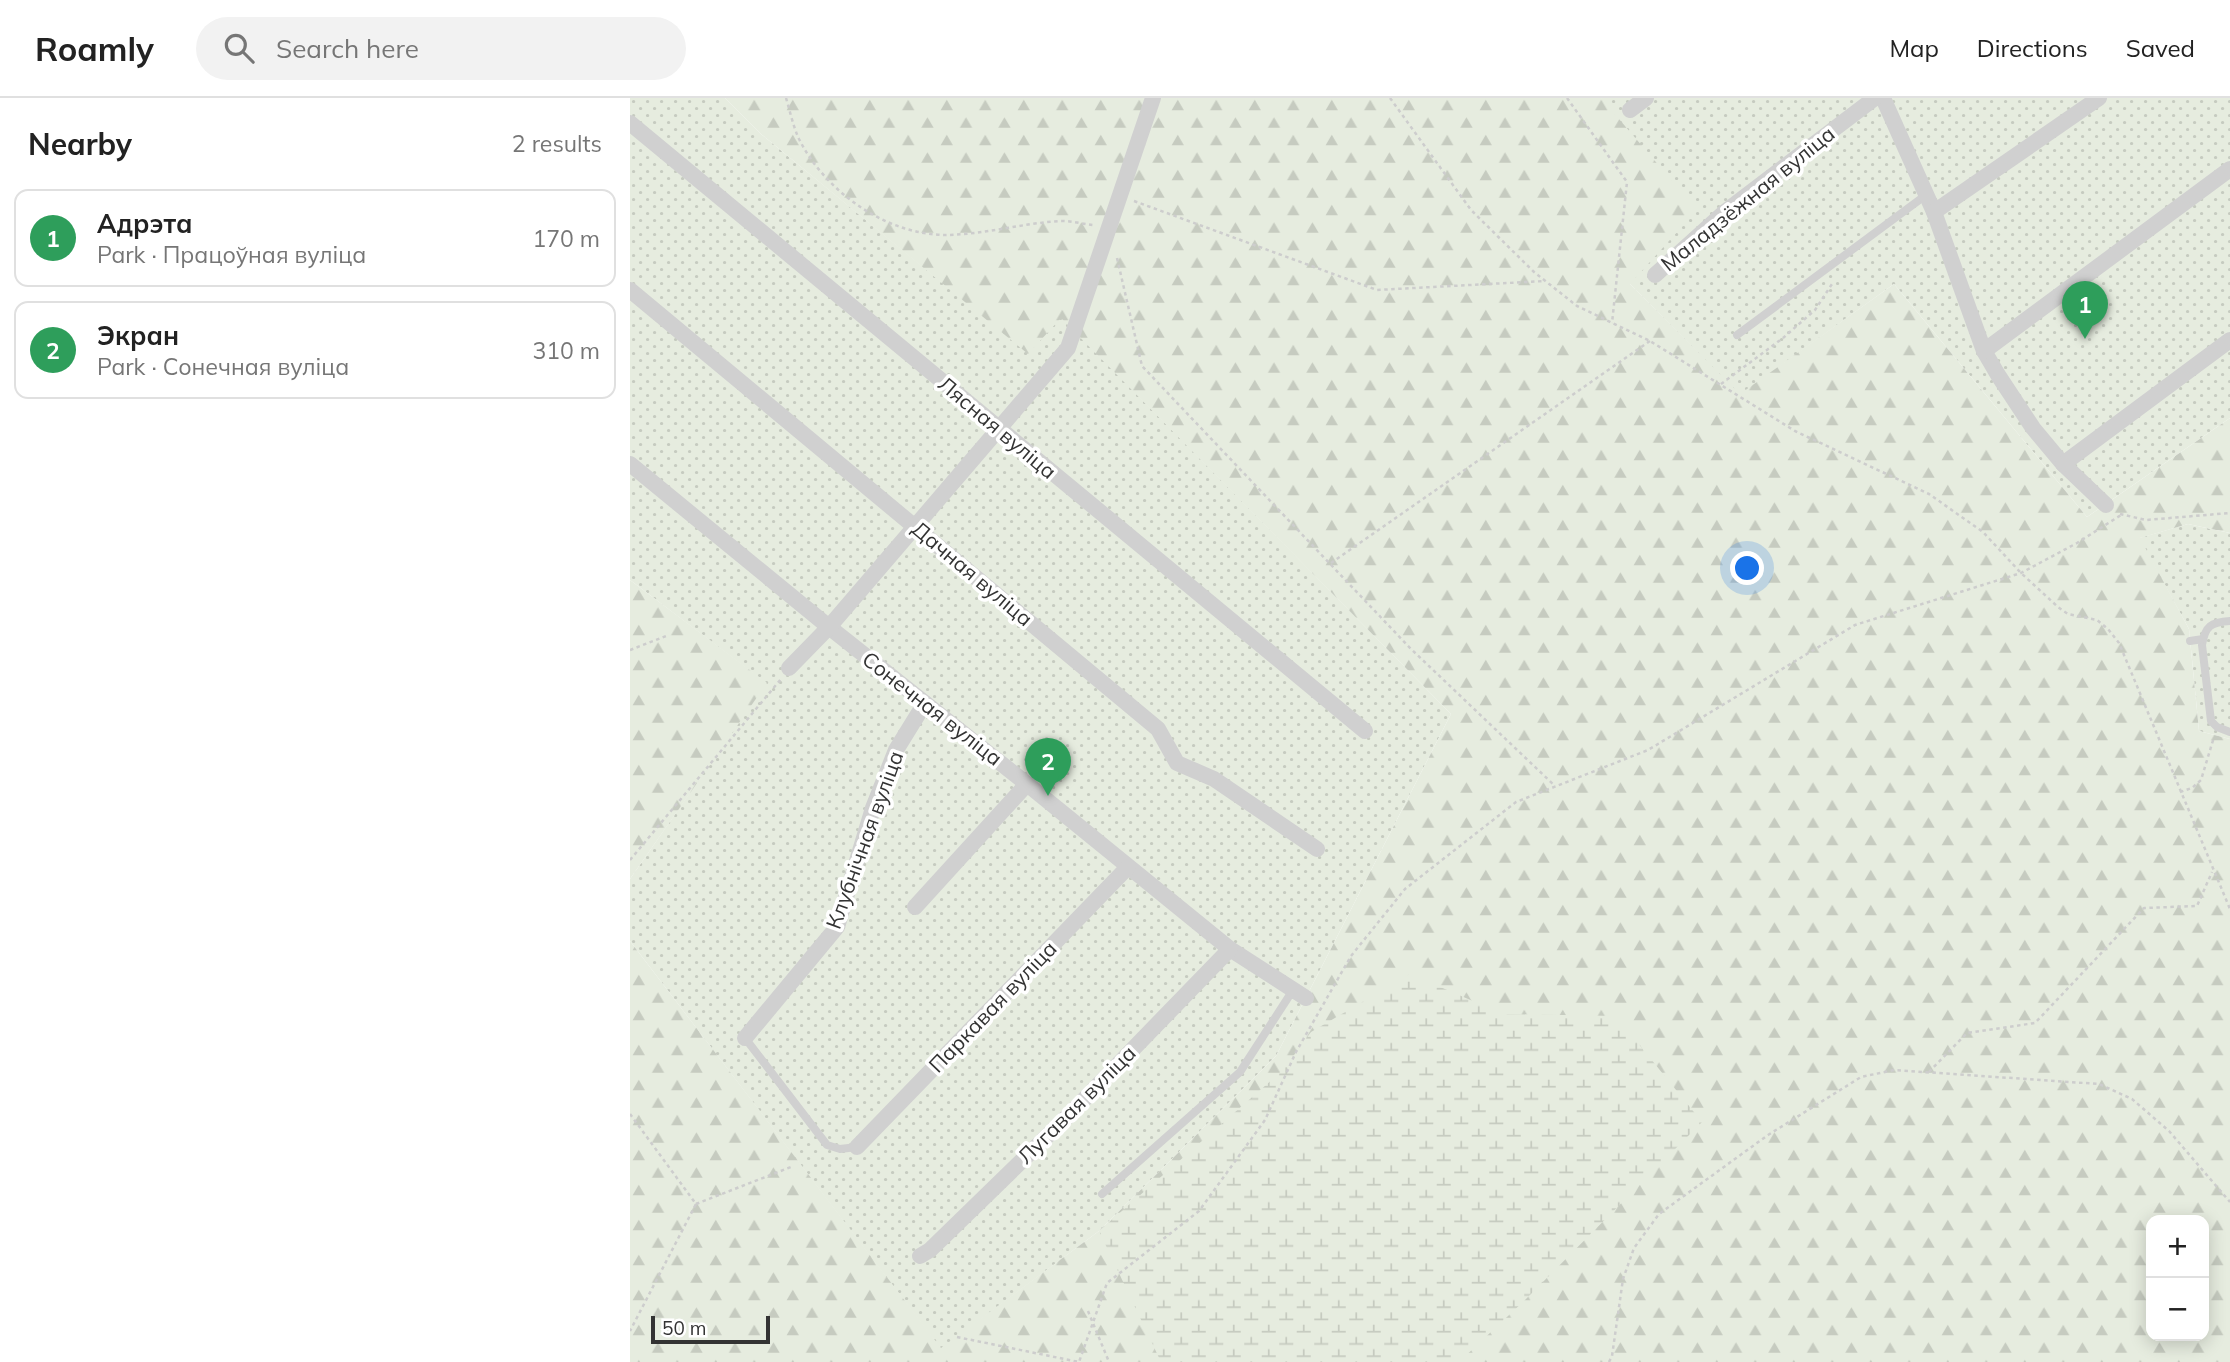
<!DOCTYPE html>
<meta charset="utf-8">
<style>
body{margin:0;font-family:Mulish,sans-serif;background:#f2f2f2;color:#222}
.controls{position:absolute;right:21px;bottom:21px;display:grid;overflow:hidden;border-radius:14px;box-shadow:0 4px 18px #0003}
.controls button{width:63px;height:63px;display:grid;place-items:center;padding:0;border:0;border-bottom:2px solid #e0e0e0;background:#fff;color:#222;font:35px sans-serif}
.scale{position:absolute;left:21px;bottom:18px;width:119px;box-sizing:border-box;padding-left:7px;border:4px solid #333;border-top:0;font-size:19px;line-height:24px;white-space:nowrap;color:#333;-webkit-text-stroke:5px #fff;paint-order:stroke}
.you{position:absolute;left:1118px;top:471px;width:24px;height:24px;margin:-18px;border:5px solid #fff;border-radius:50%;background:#1a73e8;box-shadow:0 0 0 10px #1a73e833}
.badge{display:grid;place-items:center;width:46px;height:46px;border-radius:50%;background:#b45309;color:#fff;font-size:23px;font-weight:700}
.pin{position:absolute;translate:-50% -58px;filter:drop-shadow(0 2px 4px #0008)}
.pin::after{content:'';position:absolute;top:37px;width:24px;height:21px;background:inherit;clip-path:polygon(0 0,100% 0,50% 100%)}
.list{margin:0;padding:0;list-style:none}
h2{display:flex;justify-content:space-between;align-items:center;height:91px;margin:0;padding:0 28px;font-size:30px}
h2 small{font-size:23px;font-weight:400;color:#767676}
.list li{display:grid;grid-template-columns:46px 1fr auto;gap:21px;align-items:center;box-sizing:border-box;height:98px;margin:0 14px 14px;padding:0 14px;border:2px solid #e0e0e0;border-radius:14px}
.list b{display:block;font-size:26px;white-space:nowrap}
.list p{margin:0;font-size:23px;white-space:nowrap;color:#767676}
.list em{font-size:23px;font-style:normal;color:#767676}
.icon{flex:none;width:38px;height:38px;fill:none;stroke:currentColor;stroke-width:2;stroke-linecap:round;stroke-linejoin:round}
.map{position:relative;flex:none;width:1600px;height:1264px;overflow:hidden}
header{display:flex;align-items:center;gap:42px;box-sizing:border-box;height:98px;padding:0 35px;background:#fff;border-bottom:2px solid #e0e0e0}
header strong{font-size:33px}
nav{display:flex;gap:38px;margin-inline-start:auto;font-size:24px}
.search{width:490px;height:63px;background:#f2f2f2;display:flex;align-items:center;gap:18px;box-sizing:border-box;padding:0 24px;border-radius:38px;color:#767676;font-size:26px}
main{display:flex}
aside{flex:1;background:#fff}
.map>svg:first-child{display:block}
.grass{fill:url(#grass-dots)}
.forest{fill:url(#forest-firs);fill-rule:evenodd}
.wetland{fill:url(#wetland-marsh)}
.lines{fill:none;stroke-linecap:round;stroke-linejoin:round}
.path{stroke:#cdcdcd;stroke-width:2.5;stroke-dasharray:3.5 3.5;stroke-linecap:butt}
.service{stroke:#d0d0d0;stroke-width:8}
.minor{stroke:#d0d0d0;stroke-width:16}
.labels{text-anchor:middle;stroke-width:7;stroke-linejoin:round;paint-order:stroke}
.street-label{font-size:21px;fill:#333;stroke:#fff}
</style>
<header>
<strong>Roamly</strong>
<div class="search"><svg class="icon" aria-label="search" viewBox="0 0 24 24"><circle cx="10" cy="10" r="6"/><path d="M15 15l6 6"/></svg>Search here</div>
<nav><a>Map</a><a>Directions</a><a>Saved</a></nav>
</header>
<main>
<aside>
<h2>Nearby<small>2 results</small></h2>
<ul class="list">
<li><span class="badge" style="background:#2e9e5b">1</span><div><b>Адрэта</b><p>Park · Працоўная вуліца</p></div><em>170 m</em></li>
<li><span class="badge" style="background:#2e9e5b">2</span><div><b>Экран</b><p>Park · Сонечная вуліца</p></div><em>310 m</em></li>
</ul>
</aside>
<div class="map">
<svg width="1600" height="1264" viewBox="0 0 1600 1264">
<defs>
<pattern id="grass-dots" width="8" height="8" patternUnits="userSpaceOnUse" patternTransform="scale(1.75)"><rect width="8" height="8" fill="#e6ecdf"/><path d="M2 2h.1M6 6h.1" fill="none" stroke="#c6cbc0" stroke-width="1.8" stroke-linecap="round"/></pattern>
<pattern id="forest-firs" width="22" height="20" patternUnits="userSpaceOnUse" patternTransform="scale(1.75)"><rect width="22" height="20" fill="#e6ecdf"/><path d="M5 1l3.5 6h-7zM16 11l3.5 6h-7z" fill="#c6cbc0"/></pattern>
<pattern id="wetland-marsh" width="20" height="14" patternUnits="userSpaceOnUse" patternTransform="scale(1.75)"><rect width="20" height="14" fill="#e6ecdf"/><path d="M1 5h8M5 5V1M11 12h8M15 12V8" fill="none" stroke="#c6cbc0"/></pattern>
</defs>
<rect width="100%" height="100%" fill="#fff"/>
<g class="grass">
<polygon points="0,0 95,0 131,36 398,255 431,219 821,616 646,958 469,1133 311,1251 0,843 0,781 136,585 0,482"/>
<polygon points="971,0 1600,0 1600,320 1457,419 1264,186 1110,297 1000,186"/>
<polygon points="1558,426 1600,435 1600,641 1569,633 1559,531 1509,440"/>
</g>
<g class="forest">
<path d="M 95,0 L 971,0 L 1067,112 L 1000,186 L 1110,296 L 1264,186 L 1457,419 L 1600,320 L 1600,435 L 1558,426 L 1510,440 L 1559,531 L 1569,633 L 1600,641 L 1600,1264 L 0,1264 L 0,843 L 311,1250 L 469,1133 L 646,958 L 821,616 L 431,220 L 398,256 L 131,36 ZM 1521,1122 L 1574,1122 L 1574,1238 L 1521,1238 Z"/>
<polygon points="0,482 137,585 0,781"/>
</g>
<polygon class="wetland" points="780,876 873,916 986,918 1072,1024 894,1203 829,1264 531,1264 469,1133 653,972 681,934"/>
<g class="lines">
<g class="path">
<path d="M 156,0 C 160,13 163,28 169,41 C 195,93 255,136 314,137 C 353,137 392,125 431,123 C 442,123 453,126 463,127"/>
<polyline points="760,0 841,112 904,174 947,208 1020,243 1165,333 1299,396 1353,434 1391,475 1428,509 1438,516 1467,522 1478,531 1489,545 1600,811"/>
<polyline points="937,0 997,84 982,225"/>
<polyline points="504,103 747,192 915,183"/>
<polyline points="487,160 512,268 780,550 925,688"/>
<polyline points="1091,286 1153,240 1185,212 1202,186"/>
<polyline points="1490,416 1516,422 1600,415"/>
<polyline points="701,465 1020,243"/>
<polyline points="0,552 36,538"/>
<polyline points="1550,694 1562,690 1571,682 1584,639"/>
<polyline points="0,762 151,581"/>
<polyline points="1299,974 1337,935 1405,925 1514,810 1567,808 1582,774"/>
<polyline points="0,1016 66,1106 0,1233"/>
<polyline points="66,1106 161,1069"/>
<polyline points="458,1213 479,1264"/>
<polyline points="327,1239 449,1264 477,1185 569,1113 635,1022 666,954 721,858 775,791 886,704 1018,652 1225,527 1391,475 1447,445 1491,417"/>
<polyline points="979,1264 982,1258 993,1181 1004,1150 1029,1116 1138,1037 1231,979 1264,972 1469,986 1502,1001 1539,1033 1600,1104"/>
</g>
<g class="service">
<polyline points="1107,237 1296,97"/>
<path d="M 1600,523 C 1581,524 1575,528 1572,547 L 1581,623 L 1587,629 L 1600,634"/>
<polyline points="1560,543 1573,541"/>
<polyline points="115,940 197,1047 210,1051 227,1049"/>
<polyline points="472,1096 610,974 663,892"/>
</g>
<g class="minor">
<polyline points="1253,0 1304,114 1354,253 1368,277 1403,330 1433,366 1476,407"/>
<polyline points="1000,12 1016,0"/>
<polyline points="0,25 735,633"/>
<polyline points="1304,114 1469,0"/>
<polyline points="1025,177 1096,113 1245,0"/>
<polyline points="0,192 528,631 547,665 584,681 687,751"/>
<polyline points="1354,253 1600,71"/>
<polyline points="0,366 199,529 397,686 600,851 676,900"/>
<polyline points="1433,366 1600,242"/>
<polyline points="159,570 199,529 438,250 523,0"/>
<polyline points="285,809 397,686"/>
<polyline points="115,940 207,829 243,710 266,652 295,605"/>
<polyline points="227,1049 498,769"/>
<polyline points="290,1158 300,1152 442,1014 600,851"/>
</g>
</g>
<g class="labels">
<g class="street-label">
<text transform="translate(1118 101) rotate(-39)" y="7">Маладзёжная вуліца</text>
<text transform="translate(367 330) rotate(40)" y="7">Лясная вуліца</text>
<text transform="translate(342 476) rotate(40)" y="7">Дачная вуліца</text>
<text transform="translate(302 611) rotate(38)" y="7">Сонечная вуліца</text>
<text transform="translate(235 742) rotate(-70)" y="7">Клубнічная вуліца</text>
<text transform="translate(363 909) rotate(-46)" y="7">Паркавая вуліца</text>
<text transform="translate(447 1007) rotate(-45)" y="7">Лугавая вуліца</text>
</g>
</g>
</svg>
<div class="controls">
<button>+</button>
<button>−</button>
</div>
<div class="scale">50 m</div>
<div class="you"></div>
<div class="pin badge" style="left:1455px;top:241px;background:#2e9e5b">1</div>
<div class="pin badge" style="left:418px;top:698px;background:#2e9e5b">2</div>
</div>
</main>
